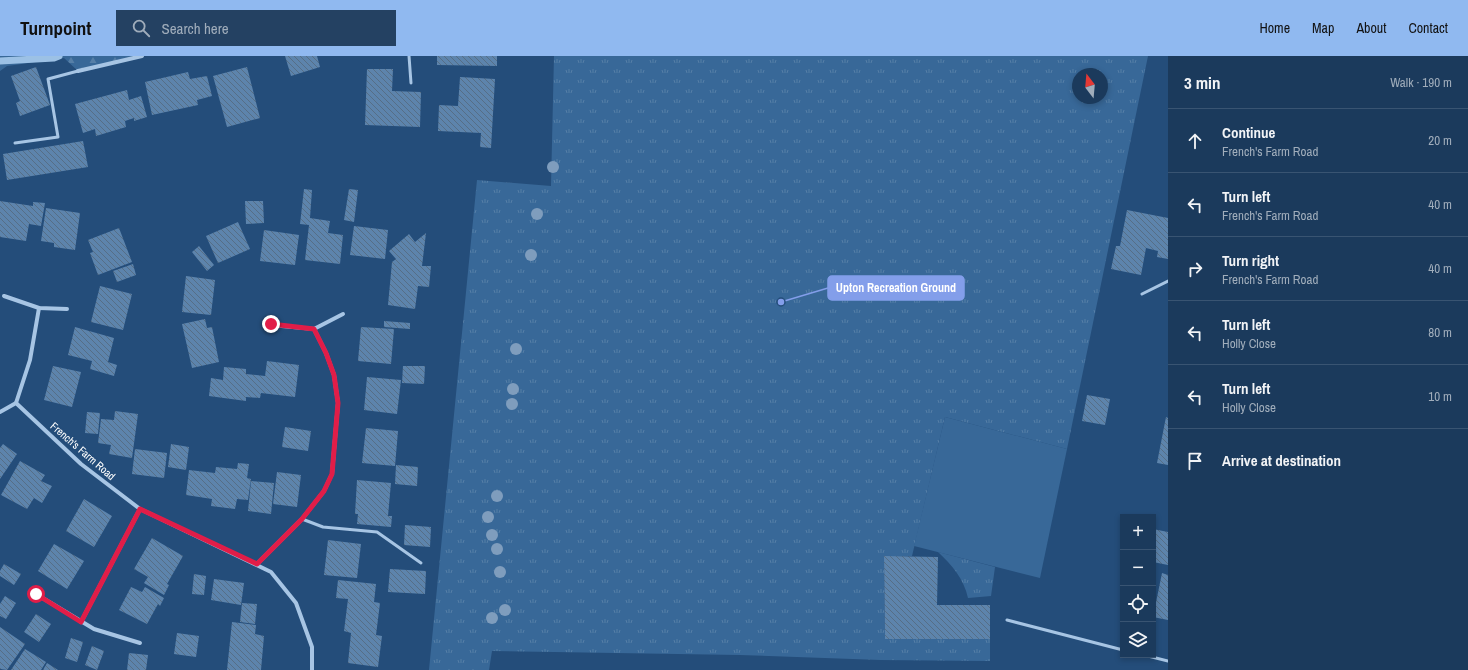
<!DOCTYPE html>
<meta charset="utf-8">
<style>
body{margin:0;font-family:"Archivo Narrow",sans-serif;background:#244162;color:#f1f3f6}
.controls{position:absolute;right:12px;bottom:12px;display:grid;overflow:hidden;border-radius:0px;box-shadow:0 2px 6px #0003}
.controls button{width:36px;height:36px;display:grid;place-items:center;padding:0;border:0;border-bottom:1px solid #395472;background:#1b3a5c;color:#f1f3f6;font:20px sans-serif}
.compass{position:absolute;left:1072px;top:12px;width:36px;height:36px;border-radius:50%;background:#1b3a5c;box-shadow:0 2px 6px #0003;rotate:344deg}
.stop{position:absolute;width:12px;height:12px;margin:-9px;border:3px solid #e11d48;border-radius:50%;background:#fff}
.stop.end{background:#e11d48;border-color:#fff;box-shadow:0 1px 4px #0008}
.list{margin:0;padding:0;list-style:none}
h2{display:flex;justify-content:space-between;align-items:center;height:52px;margin:0;padding:0 16px;font-size:17px}
h2 small{font-size:13px;font-weight:400;color:#a0adbb}
.list li{display:grid;grid-template-columns:26px 1fr auto;gap:12px;align-items:center;box-sizing:border-box;height:64px;padding:0 16px;border-top:1px solid #395472}
.list b{display:block;font-size:15px;white-space:nowrap}
.list p{margin:0;font-size:13px;white-space:nowrap;color:#a0adbb}
.list em{font-size:13px;font-style:normal;color:#a0adbb}
.icon{flex:none;width:22px;height:22px;fill:none;stroke:currentColor;stroke-width:2;stroke-linecap:round;stroke-linejoin:round}
.map{position:relative;flex:none;width:1168px;height:614px;overflow:hidden}
header{display:flex;align-items:center;gap:24px;box-sizing:border-box;height:56px;padding:0 20px;background:#90b9f0;color:#111}
header strong{font-size:19px}
nav{display:flex;gap:22px;margin-inline-start:auto;font-size:14px}
.search{width:280px;height:36px;background:#244162;display:flex;align-items:center;gap:10px;box-sizing:border-box;padding:0 14px;border-radius:0px;color:#a0adbb;font-size:15px}
main{display:flex}
aside{flex:1;background:#1b3a5c}
.map>svg:first-child{display:block}
.grass{fill:url(#grass-tufts);fill-rule:evenodd}
.forest{fill:url(#forest-firs)}
.garden{fill:#386898}
.lines{fill:none;stroke-linecap:round;stroke-linejoin:round}
.stream{stroke:#9cc1e5;stroke-width:7}
.building{fill:url(#building-back-hatch)}
.lane{stroke:#a7c5e4;stroke-width:3}
.street{stroke:#a7c5e4;stroke-width:4}
.tree{fill:#7f9dbd}
.route{stroke:#e11d48;stroke-width:5}
.labels{text-anchor:middle;stroke-width:3.5;stroke-linejoin:round;paint-order:stroke}
.street-label{font-size:11px;fill:#fff;stroke:#244d7a}
.leader{fill:none;stroke:#839eea;stroke-width:1.5}
.callout-dot{fill:#839eea;stroke:#244d7a;stroke-width:1.5}
.callout{fill:#839eea;stroke:#839eea;stroke-width:1.5}
.callout-label{font-size:12px;text-anchor:middle;font-weight:bold;fill:#fff}
</style>
<header>
<strong>Turnpoint</strong>
<div class="search"><svg class="icon" aria-label="search" viewBox="0 0 24 24"><circle cx="10" cy="10" r="6"/><path d="M15 15l6 6"/></svg>Search here</div>
<nav><a>Home</a><a>Map</a><a>About</a><a>Contact</a></nav>
</header>
<main>
<div class="map">
<svg width="1168" height="614" viewBox="0 0 1168 614">
<defs>
<pattern id="grass-tufts" width="24" height="20" patternUnits="userSpaceOnUse"><rect width="24" height="20" fill="#386898"/><path d="M3 7l-1-3M5 7V3M7 7l1-3M15 17l-1-3M17 17v-4M19 17l1-3" fill="none" stroke="#567fa7"/></pattern>
<pattern id="forest-firs" width="22" height="20" patternUnits="userSpaceOnUse"><rect width="22" height="20" fill="#386898"/><path d="M5 1l3.5 6h-7zM16 11l3.5 6h-7z" fill="#567fa7"/></pattern>
<pattern id="building-back-hatch" width="6" height="6" patternUnits="userSpaceOnUse"><rect width="6" height="6" fill="#5d84ac"/><path d="M-1 5l2 2M0 0l6 6M5-1l2 2" fill="none" stroke="#566e86"/></pattern>
</defs>
<rect width="100%" height="100%" fill="#244d7a"/>
<g class="grass">
<path d="M 554,0 L 1148,0 L 1067,393 L 945,361 L 912,500 L 884,501 L 885,583 L 990,583 L 990,605 L 881,604 L 740,599 L 492,595 L 489,614 L 429,614 L 477,124 L 551,130 ZM 1078,18 L 1102,18 L 1102,42 L 1078,42 Z"/>
<path d="M 938,496 L 995,511 L 991,540 L 968,542 C 964,523 952,509 938,496 Z"/>
</g>
<polygon class="forest" points="0,0 137,0 78,15 64,2 7,10 0,15"/>
<polygon class="garden" points="945,361 1067,393 1040,522 914,490"/>
<g class="lines">
<polyline class="stream" points="0,5 54,2 59,0"/>
</g>
<g class="building">
<polygon points="285,0 317,0 320,11 291,20"/>
<polygon points="437,0 497,0 497,10 437,9"/>
<polygon points="36,11 50,49 20,60 16,47 20,45 11,20"/>
<polygon points="247,11 260,62 227,71 213,20"/>
<polygon points="367,13 393,13 392,35 421,36 420,71 365,69"/>
<polygon points="188,16 190,23 207,20 212,40 197,44 198,49 152,59 145,26"/>
<polygon points="460,21 495,23 491,92 480,91 481,77 438,75 439,49 458,50"/>
<polygon points="127,34 129,44 141,40 147,61 134,65 134,62 125,65 126,71 96,80 95,73 83,77 75,48"/>
<polygon points="83,85 88,111 7,124 3,98"/>
<polygon points="304,133 312,134 310,162 330,165 328,177 343,179 340,208 305,204 309,169 300,168"/>
<polygon points="349,133 358,134 354,166 344,164"/>
<polygon points="0,145 33,150 33,146 45,147 41,170 29,168 26,185 0,181"/>
<polygon points="245,145 263,145 264,167 246,168"/>
<polygon points="46,152 80,157 75,194 54,191 54,187 41,185"/>
<polygon points="1127,154 1168,162 1168,203 1157,201 1158,195 1146,192 1141,219 1111,213 1116,190 1120,190"/>
<polygon points="238,166 250,193 218,207 206,180"/>
<polygon points="354,170 388,174 385,203 350,199"/>
<polygon points="119,172 132,206 98,219 90,197 93,196 88,184"/>
<polygon points="264,174 299,179 295,209 260,205"/>
<polygon points="426,177 422,210 431,210 429,231 418,230 415,253 388,249 392,206 396,203 389,195 409,178 415,186"/>
<polygon points="199,190 214,209 207,215 192,196"/>
<polygon points="133,208 136,219 117,226 113,215"/>
<polygon points="186,220 215,224 211,259 182,256"/>
<polygon points="100,230 132,238 123,274 91,266"/>
<polygon points="205,263 207,272 212,271 219,306 192,312 182,268"/>
<polygon points="384,265 410,267 410,273 384,271"/>
<polygon points="75,271 114,282 108,306 117,309 114,320 90,313 92,305 68,299"/>
<polygon points="361,271 394,273 391,308 358,305"/>
<polygon points="267,305 299,309 295,341 261,337 260,342 246,341 246,345 209,340 211,322 223,324 224,311 246,313 246,318 265,320"/>
<polygon points="53,310 81,316 72,351 44,344"/>
<polygon points="403,310 425,310 424,328 402,327"/>
<polygon points="367,321 401,324 397,358 364,354"/>
<polygon points="1087,339 1110,343 1105,369 1082,365"/>
<polygon points="115,355 138,358 132,402 109,398 111,389 98,387 101,363 114,364"/>
<polygon points="87,356 100,357 98,378 85,377"/>
<polygon points="1166,361 1168,362 1168,409 1157,407"/>
<polygon points="285,371 311,375 308,395 282,391"/>
<polygon points="366,372 398,375 395,410 362,407"/>
<polygon points="3,388 17,398 0,423 0,392"/>
<polygon points="171,388 189,391 186,414 168,411"/>
<polygon points="135,393 167,397 164,422 132,418"/>
<polygon points="20,405 45,419 41,425 52,430 42,447 34,442 27,453 1,439"/>
<polygon points="238,407 249,408 247,422 251,423 248,444 237,443 235,453 211,450 212,443 186,439 189,414 215,417 216,411 237,413"/>
<polygon points="396,409 418,411 417,430 395,428"/>
<polygon points="277,416 301,419 297,451 273,448"/>
<polygon points="357,424 391,427 388,460 392,460 391,471 357,468 358,458 355,458"/>
<polygon points="251,425 274,427 271,458 248,455"/>
<polygon points="84,443 112,460 94,491 66,475"/>
<polygon points="405,469 431,471 430,491 404,489"/>
<polygon points="1153,473 1168,476 1168,509 1153,506 1155,492 1153,491"/>
<polygon points="152,482 183,500 167,528 169,529 164,539 144,527 148,521 134,513"/>
<polygon points="328,484 361,488 357,522 324,519"/>
<polygon points="54,488 84,505 67,533 38,515"/>
<polygon points="884,500 938,501 937,549 990,549 990,583 885,583"/>
<polygon points="4,508 21,518 14,529 0,520 0,515"/>
<polygon points="390,513 426,515 425,538 388,536"/>
<polygon points="1162,517 1168,519 1168,564 1153,561"/>
<polygon points="194,518 206,520 204,539 192,538"/>
<polygon points="214,523 244,527 241,549 211,544"/>
<polygon points="338,524 376,528 374,546 380,547 376,579 382,580 378,611 348,607 351,577 344,575 348,543 336,542"/>
<polygon points="131,531 142,536 145,531 164,542 160,550 158,548 147,568 119,554"/>
<polygon points="5,540 16,547 6,563 0,560 0,548"/>
<polygon points="242,547 257,548 255,568 240,566"/>
<polygon points="36,558 51,568 39,586 24,576"/>
<polygon points="232,566 256,569 255,578 264,580 261,614 227,614"/>
<polygon points="0,571 25,588 7,614 0,613"/>
<polygon points="177,577 199,580 196,601 174,598"/>
<polygon points="71,582 83,586 77,606 65,602"/>
<polygon points="92,590 104,595 97,614 85,609"/>
<polygon points="25,593 46,606 41,614 11,614"/>
<polygon points="129,597 148,599 146,614 127,614"/>
<polygon points="47,607 58,614 43,614"/>
</g>
<g class="lines">
<g class="lane">
<polyline points="409,0 411,27"/>
<polyline points="15,87 58,81 48,23 78,15"/>
<polyline points="1142,238 1168,225"/>
<polyline points="302,463 323,471 377,476 421,507"/>
<polyline points="1007,564 1123,594"/>
<polyline points="1144,599 1168,605"/>
</g>
<g class="street">
<polyline points="78,15 142,0"/>
<polyline points="4,240 39,252 67,253"/>
<polyline points="271,269 314,273 343,258"/>
<polyline points="16,347 30,304 39,252"/>
<polyline points="0,356 16,347 81,408 140,453 271,516 296,547 312,591 312,614"/>
<polyline points="257,508 302,463 324,435 332,418 338,347 334,319 326,297 314,273"/>
<polyline points="36,538 94,573 140,587"/>
<polyline points="81,566 140,453"/>
</g>
</g>
<g class="tree">
<circle cx="553" cy="111" r="6"/>
<circle cx="537" cy="158" r="6"/>
<circle cx="531" cy="199" r="6"/>
<circle cx="516" cy="293" r="6"/>
<circle cx="513" cy="333" r="6"/>
<circle cx="512" cy="348" r="6"/>
<circle cx="497" cy="440" r="6"/>
<circle cx="488" cy="461" r="6"/>
<circle cx="492" cy="479" r="6"/>
<circle cx="497" cy="493" r="6"/>
<circle cx="500" cy="516" r="6"/>
<circle cx="505" cy="554" r="6"/>
<circle cx="492" cy="562" r="6"/>
</g>
<g class="lines">
<polyline class="route" points="36,538 81,566 140,453 257,508 302,463 324,435 332,418 338,347 334,319 326,297 314,273 271,268"/>
</g>
<g class="labels">
<g class="street-label">
<text transform="translate(83 395) rotate(41)" y="4">French's Farm Road</text>
</g>
</g>
<path class="leader" d="M781 246L828 232"/>
<circle class="callout-dot" cx="781" cy="246" r="4"/>
<rect class="callout" x="828" y="220" width="136" height="24" rx="4"/>
<g class="callout-label">
<text x="896" y="236">Upton Recreation Ground</text>
</g>
</svg>
<div class="controls">
<button>+</button>
<button>−</button>
<button><svg class="icon" aria-label="locate" viewBox="0 0 24 24"><circle cx="12" cy="12" r="6"/><path d="M12 2v4M12 18v4M2 12h4M18 12h4"/></svg></button>
<button><svg class="icon" aria-label="layers" viewBox="0 0 24 24"><path d="M12 4l9 5-9 5-9-5zM3 14l9 5 9-5"/></svg></button>
</div>
<svg class="compass" viewBox="-18 -18 36 36"><path d="M0-13l5 13h-10z" fill="#e53935"/><path d="M0 13l5-13h-10z" fill="#a0adbb"/></svg>
<div class="stop" style="left:36px;top:538px"></div>
<div class="stop end" style="left:271px;top:268px"></div>
</div>
<aside>
<h2>3 min<small>Walk · 190 m</small></h2>
<ul class="list">
<li><svg class="icon" aria-label="ahead" viewBox="0 0 24 24"><path d="M12 20V5M6 11l6-6 6 6"/></svg><div><b>Continue</b><p>French's Farm Road</p></div><em>20 m</em></li>
<li><svg class="icon" aria-label="left" viewBox="0 0 24 24"><path d="M17 20v-9H6M10 6l-5 5 5 5"/></svg><div><b>Turn left</b><p>French's Farm Road</p></div><em>40 m</em></li>
<li><svg class="icon" aria-label="right" viewBox="0 0 24 24"><path d="M7 20v-9h11M14 6l5 5-5 5"/></svg><div><b>Turn right</b><p>French's Farm Road</p></div><em>40 m</em></li>
<li><svg class="icon" aria-label="left" viewBox="0 0 24 24"><path d="M17 20v-9H6M10 6l-5 5 5 5"/></svg><div><b>Turn left</b><p>Holly Close</p></div><em>80 m</em></li>
<li><svg class="icon" aria-label="left" viewBox="0 0 24 24"><path d="M17 20v-9H6M10 6l-5 5 5 5"/></svg><div><b>Turn left</b><p>Holly Close</p></div><em>10 m</em></li>
<li><svg class="icon" aria-label="arrive" viewBox="0 0 24 24"><path d="M6 21V4h12l-3 4 3 4H6"/></svg><div><b>Arrive at destination</b></div></li>
</ul>
</aside>
</main>
